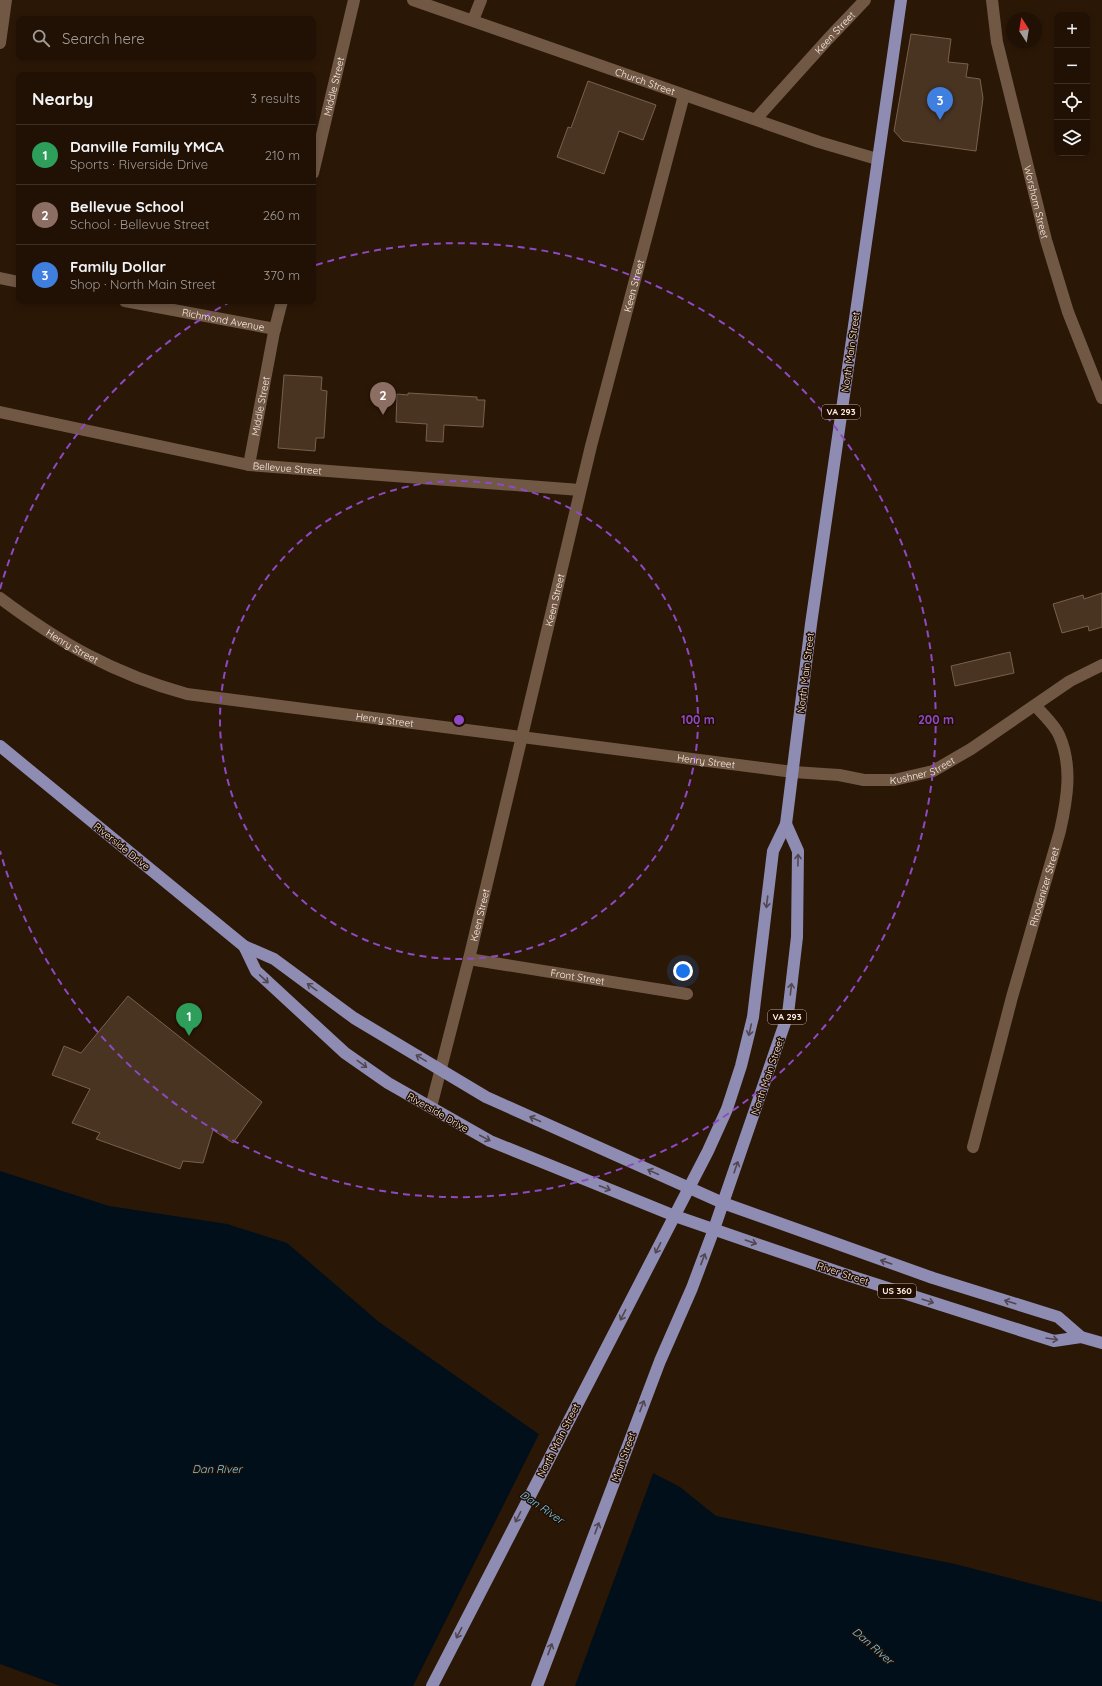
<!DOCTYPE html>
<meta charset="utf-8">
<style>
body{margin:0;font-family:Quicksand,sans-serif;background:#281a0e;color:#f1f3f6}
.controls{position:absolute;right:12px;top:12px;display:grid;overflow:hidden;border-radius:8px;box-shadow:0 2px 6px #0003}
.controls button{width:36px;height:36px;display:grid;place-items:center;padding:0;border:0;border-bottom:1px solid #3d3126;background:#201104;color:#f1f3f6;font:20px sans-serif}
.compass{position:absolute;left:1006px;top:12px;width:36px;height:36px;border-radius:50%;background:#201104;box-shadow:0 2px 6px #0003;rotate:348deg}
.you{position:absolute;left:683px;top:971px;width:14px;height:14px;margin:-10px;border:3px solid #fff;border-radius:50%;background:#1a73e8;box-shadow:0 0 0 6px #1a73e833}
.badge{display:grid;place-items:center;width:26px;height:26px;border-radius:50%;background:#1a73e8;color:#fff;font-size:13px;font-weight:700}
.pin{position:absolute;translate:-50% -33px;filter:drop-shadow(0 1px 2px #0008)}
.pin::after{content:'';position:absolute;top:21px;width:14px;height:12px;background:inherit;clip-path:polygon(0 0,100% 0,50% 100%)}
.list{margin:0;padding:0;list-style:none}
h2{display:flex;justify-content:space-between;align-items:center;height:52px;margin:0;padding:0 16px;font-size:17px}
h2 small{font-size:13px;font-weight:400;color:#a29d9a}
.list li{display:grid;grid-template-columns:26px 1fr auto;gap:12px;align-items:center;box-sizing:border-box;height:60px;padding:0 16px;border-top:1px solid #3d3126}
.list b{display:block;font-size:15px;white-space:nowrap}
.list p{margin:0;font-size:13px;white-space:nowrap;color:#a29d9a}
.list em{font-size:13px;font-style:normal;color:#a29d9a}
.icon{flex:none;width:22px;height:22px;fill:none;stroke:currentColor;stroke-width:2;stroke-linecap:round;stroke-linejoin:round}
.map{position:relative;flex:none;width:1102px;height:1686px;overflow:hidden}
.search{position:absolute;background:#201104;box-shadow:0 2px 6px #0003;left:16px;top:16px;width:300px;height:44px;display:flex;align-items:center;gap:10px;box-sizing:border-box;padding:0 14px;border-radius:8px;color:#a29d9a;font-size:15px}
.panel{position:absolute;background:#201104;box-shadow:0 2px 6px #0003;left:16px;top:72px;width:300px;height:232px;border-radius:8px}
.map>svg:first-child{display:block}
.water{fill:#000f1a}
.pier{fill:#2b1706}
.building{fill:#493321;stroke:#78604c}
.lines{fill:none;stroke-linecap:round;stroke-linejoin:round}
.minor{stroke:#705845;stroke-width:12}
.major{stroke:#8e8cb2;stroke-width:12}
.oneway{stroke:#524750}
.ring{fill:none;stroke:#8e49c4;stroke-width:2;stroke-dasharray:7 5}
.labels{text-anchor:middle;stroke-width:3;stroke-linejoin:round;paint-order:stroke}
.shield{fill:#210e00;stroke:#baab9f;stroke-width:1}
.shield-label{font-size:9px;font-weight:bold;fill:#fceee3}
.street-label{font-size:10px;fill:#fceee3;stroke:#210e00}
.water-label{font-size:11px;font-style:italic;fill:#75cdf4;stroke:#210e00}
.centre{fill:#8e49c4;stroke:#210e00;stroke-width:2}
.ring-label{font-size:12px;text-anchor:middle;font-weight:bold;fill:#8e49c4;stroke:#210e00;stroke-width:3;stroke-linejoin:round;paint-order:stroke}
</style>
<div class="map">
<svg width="1102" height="1686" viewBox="0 0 1102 1686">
<rect width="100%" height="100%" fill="#2b1706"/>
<polygon class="water" points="0,1171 109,1206 227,1224 287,1243 379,1322 540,1435 605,1448 680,1487 716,1516 955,1564 1102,1602 1102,1686 60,1686 0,1664"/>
<polygon class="pier" points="540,1432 606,1446 654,1471 575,1686 413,1686"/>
<g class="building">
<polygon points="911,34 951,39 948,62 968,64 966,77 980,79 983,98 976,151 903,141 894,131"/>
<polygon points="588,81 656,105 643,140 619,131 604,174 557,157 568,127 571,128"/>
<polygon points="284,375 322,377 321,390 327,391 324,438 316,438 315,451 278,448"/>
<polygon points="408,393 477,397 477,400 485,400 483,427 444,425 443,442 426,441 427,424 396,422 397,394 408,395"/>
<polygon points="1102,593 1102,627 1089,631 1088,626 1062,633 1053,604 1083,595 1084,599"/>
<polygon points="1010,652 1014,673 955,686 951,666"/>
<polygon points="128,996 262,1102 233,1143 213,1130 203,1163 183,1161 180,1169 96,1139 100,1133 72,1123 90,1089 52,1075 64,1046 81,1053"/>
</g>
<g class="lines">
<g class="minor">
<path id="s1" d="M 413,0 L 819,142 L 877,159"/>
<path id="s2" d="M 992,0 L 997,42 L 1046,240 L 1068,312 L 1102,398"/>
<polyline points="473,20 481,0"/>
<polyline points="0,43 6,0"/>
<path id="s3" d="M 756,119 L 828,39 L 865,0"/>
<path id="s4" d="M 313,173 L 354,0"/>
<polyline points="0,278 19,282"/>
<path id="s5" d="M 125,301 L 275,329"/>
<path id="s6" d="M 0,412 L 249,465 L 580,490"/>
<path id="s7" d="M 249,465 L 274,332 L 282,301"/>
<path id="s8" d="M 0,598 C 60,643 114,674 187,694 L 793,772 L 839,775 L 864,780 L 894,780 L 933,771 L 971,749 L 1070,681 L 1102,665"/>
<path id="s9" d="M 469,959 L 687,994"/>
<path id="s10" d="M 431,1107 L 469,959 L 591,446 L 684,95"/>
<path id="s11" d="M 973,1147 L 1012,997 L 1060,831 C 1067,800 1073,766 1059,735 C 1054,724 1043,715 1036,706"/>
</g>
<g class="major">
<polyline points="0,746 244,946 274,959 354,1018 486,1097 723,1203 933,1278 1058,1317 1081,1337 1102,1343"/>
<polyline points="244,946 256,971 345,1053 388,1083 490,1141 675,1216 844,1274 1054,1341 1081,1337"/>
<polyline points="432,1686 708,1151 727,1109 741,1066 753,1017 773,851 786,824 811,624 901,0"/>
<polyline points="537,1686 660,1361 692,1288 714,1229 788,1014 797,937 798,851 786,824"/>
</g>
</g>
<defs><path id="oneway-shaft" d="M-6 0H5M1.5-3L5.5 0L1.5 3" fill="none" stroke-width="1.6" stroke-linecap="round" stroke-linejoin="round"/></defs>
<g class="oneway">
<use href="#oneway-shaft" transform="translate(798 860) rotate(-89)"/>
<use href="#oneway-shaft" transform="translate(767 902) rotate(97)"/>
<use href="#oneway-shaft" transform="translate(264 979) rotate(43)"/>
<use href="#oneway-shaft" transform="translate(312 987) rotate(-144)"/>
<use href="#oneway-shaft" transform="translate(791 989) rotate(-83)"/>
<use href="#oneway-shaft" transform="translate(750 1030) rotate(103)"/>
<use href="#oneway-shaft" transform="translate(421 1058) rotate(-149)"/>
<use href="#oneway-shaft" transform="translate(362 1064) rotate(36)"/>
<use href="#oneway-shaft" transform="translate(535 1119) rotate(-156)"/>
<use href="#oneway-shaft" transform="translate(485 1138) rotate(28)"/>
<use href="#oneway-shaft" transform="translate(736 1167) rotate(-71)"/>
<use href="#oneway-shaft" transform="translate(653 1172) rotate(-155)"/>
<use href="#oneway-shaft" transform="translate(605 1188) rotate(22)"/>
<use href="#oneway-shaft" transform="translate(751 1242) rotate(19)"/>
<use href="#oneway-shaft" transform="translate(658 1248) rotate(117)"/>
<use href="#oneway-shaft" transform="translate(703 1259) rotate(-69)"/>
<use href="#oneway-shaft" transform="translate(886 1262) rotate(-161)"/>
<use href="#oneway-shaft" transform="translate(928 1301) rotate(18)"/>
<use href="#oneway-shaft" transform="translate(1010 1302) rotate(-163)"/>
<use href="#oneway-shaft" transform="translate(623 1315) rotate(117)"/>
<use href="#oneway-shaft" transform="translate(1052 1339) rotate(9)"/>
<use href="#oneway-shaft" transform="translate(642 1406) rotate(-69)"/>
<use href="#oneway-shaft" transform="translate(518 1517) rotate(117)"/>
<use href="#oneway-shaft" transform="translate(597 1528) rotate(-70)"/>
<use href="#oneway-shaft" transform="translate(459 1633) rotate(117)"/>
<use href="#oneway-shaft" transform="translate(550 1649) rotate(-70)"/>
</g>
<g class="ring">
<circle cx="459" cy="720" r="239"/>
<path d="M0 589A477 477 0 0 1 228 303M316 265A477 477 0 1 1 0 851"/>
</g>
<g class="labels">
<g class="shield">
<rect x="822" y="405" width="38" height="14" rx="3"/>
<rect x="768" y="1010" width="38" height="14" rx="3"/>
<rect x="878" y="1284" width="38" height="14" rx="3"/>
</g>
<g class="shield-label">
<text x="841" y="415">VA 293</text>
<text x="787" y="1020">VA 293</text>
<text x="897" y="1294">US 360</text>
</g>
<g class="street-label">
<text dy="4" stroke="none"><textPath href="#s3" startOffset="117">Keen Street</textPath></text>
<text dy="4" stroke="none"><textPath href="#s1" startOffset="246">Church Street</textPath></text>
<text dy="4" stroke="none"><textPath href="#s4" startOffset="89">Middle Street</textPath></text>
<text dy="4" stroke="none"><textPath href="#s2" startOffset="207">Worsham Street</textPath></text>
<text dy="4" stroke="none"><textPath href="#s10" startOffset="846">Keen Street</textPath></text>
<text dy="4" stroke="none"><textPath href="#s5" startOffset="100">Richmond Avenue</textPath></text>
<text transform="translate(850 352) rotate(-82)" y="4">North Main Street</text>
<text dy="4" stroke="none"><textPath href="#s7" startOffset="60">Middle Street</textPath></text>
<text dy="4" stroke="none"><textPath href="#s6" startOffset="293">Bellevue Street</textPath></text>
<text dy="4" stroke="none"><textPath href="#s10" startOffset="522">Keen Street</textPath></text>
<text dy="4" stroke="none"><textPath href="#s8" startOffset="87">Henry Street</textPath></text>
<text transform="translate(805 673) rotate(-83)" y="4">North Main Street</text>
<text dy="4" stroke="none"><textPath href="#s8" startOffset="411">Henry Street</textPath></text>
<text dy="4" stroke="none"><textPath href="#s8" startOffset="735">Henry Street</textPath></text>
<text dy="4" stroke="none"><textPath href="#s8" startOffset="954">Kushner Street</textPath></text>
<text transform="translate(122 846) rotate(39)" y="4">Riverside Drive</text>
<text dy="4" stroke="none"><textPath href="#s11" startOffset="270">Rhodenizer Street</textPath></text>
<text dy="4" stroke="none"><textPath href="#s10" startOffset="198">Keen Street</textPath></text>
<text dy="4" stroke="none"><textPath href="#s9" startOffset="110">Front Street</textPath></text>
<text transform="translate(767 1076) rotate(-71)" y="4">North Main Street</text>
<text transform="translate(438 1112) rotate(30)" y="4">Riverside Drive</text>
<text transform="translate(843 1273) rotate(18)" y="4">River Street</text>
<text transform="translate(558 1440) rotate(-63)" y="4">North Main Street</text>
<text transform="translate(623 1457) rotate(-70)" y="4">Main Street</text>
</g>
<g class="water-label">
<text x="217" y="1473">Dan River</text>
<text transform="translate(542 1507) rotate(34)" y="4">Dan River</text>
<text transform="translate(873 1646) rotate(41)" y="4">Dan River</text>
</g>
</g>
<circle cx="459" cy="720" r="6" class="centre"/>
<g class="ring-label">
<text x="698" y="724">100 m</text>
<text x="936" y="724">200 m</text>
</g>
</svg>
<div class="controls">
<button>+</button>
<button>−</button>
<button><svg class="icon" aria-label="locate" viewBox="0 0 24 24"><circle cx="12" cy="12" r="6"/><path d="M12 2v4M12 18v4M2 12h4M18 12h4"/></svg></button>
<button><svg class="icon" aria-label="layers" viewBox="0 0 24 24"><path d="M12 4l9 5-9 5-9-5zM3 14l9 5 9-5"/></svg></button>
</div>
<svg class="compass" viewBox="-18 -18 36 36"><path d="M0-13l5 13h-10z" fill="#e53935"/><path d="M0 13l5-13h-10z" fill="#a29d9a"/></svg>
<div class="you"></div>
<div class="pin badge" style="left:189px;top:1036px;background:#2e9e5b">1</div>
<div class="pin badge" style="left:383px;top:415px;background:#8d6e63">2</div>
<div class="pin badge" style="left:940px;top:120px;background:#3f7fe0">3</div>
<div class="search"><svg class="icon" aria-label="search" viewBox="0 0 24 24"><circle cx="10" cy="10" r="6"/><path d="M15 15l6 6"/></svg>Search here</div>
<section class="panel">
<h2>Nearby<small>3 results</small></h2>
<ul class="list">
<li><span class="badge" style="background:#2e9e5b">1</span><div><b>Danville Family YMCA</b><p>Sports · Riverside Drive</p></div><em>210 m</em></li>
<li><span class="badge" style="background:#8d6e63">2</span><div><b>Bellevue School</b><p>School · Bellevue Street</p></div><em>260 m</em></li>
<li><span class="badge" style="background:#3f7fe0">3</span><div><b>Family Dollar</b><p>Shop · North Main Street</p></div><em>370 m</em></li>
</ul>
</section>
</div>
